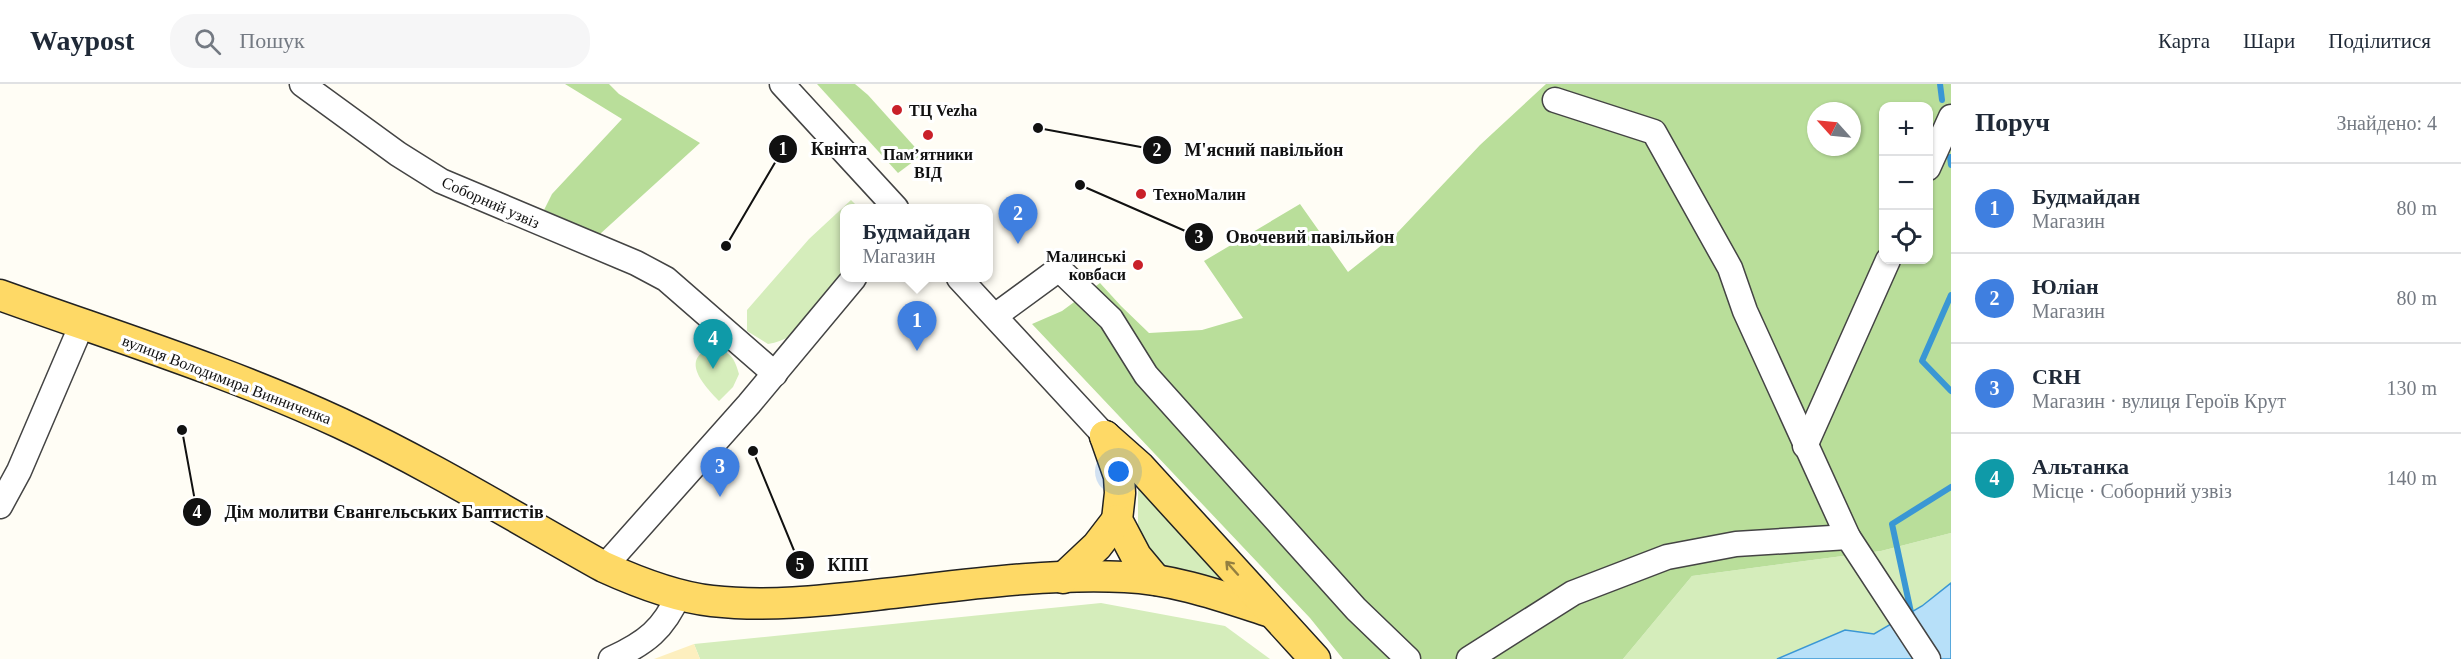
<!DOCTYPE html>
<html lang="uk">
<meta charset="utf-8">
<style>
body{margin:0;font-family:Georgia,serif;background:#f6f6f7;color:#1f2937}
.controls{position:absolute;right:18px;top:18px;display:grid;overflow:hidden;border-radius:12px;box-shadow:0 2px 4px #0004}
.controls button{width:54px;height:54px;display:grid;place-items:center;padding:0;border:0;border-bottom:2px solid #e0e1e3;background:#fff;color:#1f2937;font:30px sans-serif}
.compass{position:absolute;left:1807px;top:18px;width:54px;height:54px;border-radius:50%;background:#fff;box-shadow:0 2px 4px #0004;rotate:297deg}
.you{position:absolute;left:1119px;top:388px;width:21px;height:21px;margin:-15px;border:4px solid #fff;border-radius:50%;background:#1a73e8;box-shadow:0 0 0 9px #1a73e833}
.badge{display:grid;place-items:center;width:39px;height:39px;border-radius:50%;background:#b45309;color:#fff;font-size:20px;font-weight:700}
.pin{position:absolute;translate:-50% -50px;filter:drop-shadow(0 2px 3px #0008)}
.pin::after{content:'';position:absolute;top:32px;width:21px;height:18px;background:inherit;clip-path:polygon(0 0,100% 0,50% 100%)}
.popup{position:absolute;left:840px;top:120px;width:153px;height:78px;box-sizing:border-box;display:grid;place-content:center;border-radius:12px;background:#fff;filter:drop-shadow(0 2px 4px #0005);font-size:20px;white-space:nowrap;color:#747a83}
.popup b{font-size:22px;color:#1f2937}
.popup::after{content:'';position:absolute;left:50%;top:100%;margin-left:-12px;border:12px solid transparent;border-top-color:#fff}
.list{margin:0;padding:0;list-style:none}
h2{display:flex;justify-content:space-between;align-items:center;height:78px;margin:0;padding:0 24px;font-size:26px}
h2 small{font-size:20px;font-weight:400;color:#747a83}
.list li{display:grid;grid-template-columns:39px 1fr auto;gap:18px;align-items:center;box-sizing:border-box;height:90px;padding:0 24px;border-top:2px solid #e0e1e3}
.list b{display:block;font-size:22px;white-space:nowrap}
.list p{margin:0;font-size:20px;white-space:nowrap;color:#747a83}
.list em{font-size:20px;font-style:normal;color:#747a83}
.icon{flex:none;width:33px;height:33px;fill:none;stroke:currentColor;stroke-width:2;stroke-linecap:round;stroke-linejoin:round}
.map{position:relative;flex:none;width:1951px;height:575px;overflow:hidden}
header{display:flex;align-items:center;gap:36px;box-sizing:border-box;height:84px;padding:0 30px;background:#fff;border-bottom:2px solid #e0e1e3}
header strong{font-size:28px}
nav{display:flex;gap:33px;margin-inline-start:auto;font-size:21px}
.search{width:420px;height:54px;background:#f6f6f7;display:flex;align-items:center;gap:15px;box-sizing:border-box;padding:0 21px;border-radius:24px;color:#747a83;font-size:22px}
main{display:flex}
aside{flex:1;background:#fff}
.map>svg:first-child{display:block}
.green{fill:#d5edbb}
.forest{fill:#b9de9a;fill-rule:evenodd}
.sand{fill:#fdefbf}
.water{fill:#b7e0f9;stroke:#3a97d4;stroke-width:1.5}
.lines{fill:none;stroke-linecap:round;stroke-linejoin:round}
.stream{stroke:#3a97d4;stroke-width:6}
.minor-casing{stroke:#444;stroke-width:27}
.major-casing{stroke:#222;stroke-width:33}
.minor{stroke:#fff;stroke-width:24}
.major{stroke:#fed966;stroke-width:30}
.oneway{stroke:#937f40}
.poi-dot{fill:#c92029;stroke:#fff;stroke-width:2}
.labels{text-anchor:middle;stroke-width:6;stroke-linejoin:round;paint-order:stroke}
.poi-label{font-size:16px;font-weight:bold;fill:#111;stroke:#fff;text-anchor:start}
.street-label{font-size:16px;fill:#111;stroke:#fff}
.leader{fill:none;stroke:#111;stroke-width:2}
.callout-dot{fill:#111;stroke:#fff;stroke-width:2}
.mark-label{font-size:18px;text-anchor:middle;font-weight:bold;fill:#fff}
.callout-label{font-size:18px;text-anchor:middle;font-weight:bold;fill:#111;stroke:#fff;stroke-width:6;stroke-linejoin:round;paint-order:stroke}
</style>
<header>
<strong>Waypost</strong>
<div class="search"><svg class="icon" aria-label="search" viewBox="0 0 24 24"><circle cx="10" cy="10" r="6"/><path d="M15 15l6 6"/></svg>Пошук</div>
<nav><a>Карта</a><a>Шари</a><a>Поділитися</a></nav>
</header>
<main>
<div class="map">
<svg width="1951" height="575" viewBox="0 0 1951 575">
<rect width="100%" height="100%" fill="#fffdf5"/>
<g class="green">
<path d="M 851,116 L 859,124 L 845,124 L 845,194 C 823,219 803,255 768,260 L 747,247 L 747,226 L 809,155 Z"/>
<path d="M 706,266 C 727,265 733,269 739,290 L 733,303 L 719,317 C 708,305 681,279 706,266 Z"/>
<polygon points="1138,395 1232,499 1159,483 1138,454"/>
<polygon points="1951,449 1951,499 1922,522 1874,550 1845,546 1777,575 1623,575 1692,492 1881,467"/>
<polygon points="1101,519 1225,542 1270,575 700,575 694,560"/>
</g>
<g class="forest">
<polygon points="565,0 609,0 619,10 700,59 600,150 544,126 552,110 622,35"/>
<polygon points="817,0 855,0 868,11 922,71 898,89"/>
<path d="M 1546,0 L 1951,0 L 1951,449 L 1881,467 L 1692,492 L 1623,575 L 1343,575 L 1310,534 L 1032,240 L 1062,227 L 1100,199 L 1121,222 L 1149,249 L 1202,246 L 1243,234 L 1204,177 L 1300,120 L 1348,188 L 1397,149 L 1480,61 ZM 1884,22 L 1928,22 L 1928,176 L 1884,176 ZM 1816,27 L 1852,27 L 1852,63 L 1816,63 Z"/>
</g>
<polygon class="sand" points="694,560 700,575 654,575"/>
<polygon class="water" points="1951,499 1951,575 1777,575 1845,546 1874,550 1922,522"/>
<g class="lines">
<g class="stream">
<polyline points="1940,0 1942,16"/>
<polyline points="1950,73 1951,81"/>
<polyline points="1951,211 1922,277 1951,307"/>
<polyline points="1912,533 1892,440 1951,403"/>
</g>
<defs>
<g id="minor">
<polyline points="302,0 398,70 441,97 636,179 666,195 775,290"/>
<polyline points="782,0 896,124"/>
<polyline points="1555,16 1654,48 1730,184 1745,227 1848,453 1928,575"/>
<polyline points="1928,84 1951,33"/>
<polyline points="959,194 1105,352"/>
<polyline points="995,232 1059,185 1111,235 1146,291 1356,525 1408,575"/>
<polyline points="1805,362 1888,176"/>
<polyline points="0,422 19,387 82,240"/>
<polyline points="604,483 749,320 854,194"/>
<path d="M 611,575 C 646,559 664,545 679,510"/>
<polyline points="1469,575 1573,509 1667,473 1736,460 1848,453"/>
</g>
<g id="major">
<path d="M 0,211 C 114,252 230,288 340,339 C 430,381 516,434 604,483 C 637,498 675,513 712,517 C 766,523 821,517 875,511 C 958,502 1042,489 1125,493 C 1175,495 1224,513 1271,528"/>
<polyline points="1105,352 1140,383 1315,575"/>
<polyline points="1105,352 1119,392 1120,409 1117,436 1136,472 1156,496"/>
<polyline points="1063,494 1097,462 1117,436"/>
</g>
</defs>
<use href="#minor" class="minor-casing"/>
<use href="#major" class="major-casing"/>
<use href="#minor" class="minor"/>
<use href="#major" class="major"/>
</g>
<defs><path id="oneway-shaft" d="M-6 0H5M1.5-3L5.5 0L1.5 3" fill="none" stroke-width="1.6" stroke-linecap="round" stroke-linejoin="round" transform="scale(1.5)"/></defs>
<use class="oneway" href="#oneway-shaft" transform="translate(1232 484) rotate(-132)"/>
<g class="poi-dot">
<circle cx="897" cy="26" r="6"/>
<circle cx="928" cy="51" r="6"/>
<circle cx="1141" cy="110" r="6"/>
<circle cx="1138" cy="181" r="6"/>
</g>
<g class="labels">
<g class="poi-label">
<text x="909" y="32">ТЦ Vezha</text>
<text x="928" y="76" text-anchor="middle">Пам’ятники<tspan x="928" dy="18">ВІД</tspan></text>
<text x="1153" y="116">ТехноМалин</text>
<text x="1126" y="178" text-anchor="end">Малинські<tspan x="1126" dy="18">ковбаси</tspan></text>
</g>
<g class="street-label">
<text transform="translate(491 118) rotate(24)" y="6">Соборний узвіз</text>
<text transform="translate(227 295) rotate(21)" y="6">вулиця Володимира Винниченка</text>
</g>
</g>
<path class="leader" d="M726 162L783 65M1038 44L1157 66M1080 101L1199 153M182 346L197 428M753 367L800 481"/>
<g class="callout-dot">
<circle cx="726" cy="162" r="6"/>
<circle cx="1038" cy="44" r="6"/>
<circle cx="1080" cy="101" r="6"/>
<circle cx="182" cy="346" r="6"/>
<circle cx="753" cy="367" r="6"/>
<circle cx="783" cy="65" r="15"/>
<circle cx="1157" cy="66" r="15"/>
<circle cx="1199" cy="153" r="15"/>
<circle cx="197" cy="428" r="15"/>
<circle cx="800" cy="481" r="15"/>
</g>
<g class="mark-label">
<text x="783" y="71">1</text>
<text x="1157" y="72">2</text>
<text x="1199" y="159">3</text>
<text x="197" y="434">4</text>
<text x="800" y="487">5</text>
</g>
<g class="callout-label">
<text x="839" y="71">Квінта</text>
<text x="1264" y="72">М'ясний павільйон</text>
<text x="1310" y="159">Овочевий павільйон</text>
<text x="384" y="434">Дім молитви Євангельських Баптистів</text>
<text x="848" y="487">КПП</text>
</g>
</svg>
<div class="controls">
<button>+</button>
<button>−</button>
<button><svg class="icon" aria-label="locate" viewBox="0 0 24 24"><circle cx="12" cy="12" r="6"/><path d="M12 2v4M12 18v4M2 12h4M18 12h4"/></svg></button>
</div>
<svg class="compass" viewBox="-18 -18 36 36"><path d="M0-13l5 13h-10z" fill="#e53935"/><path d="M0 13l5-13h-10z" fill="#747a83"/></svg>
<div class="you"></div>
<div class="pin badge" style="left:917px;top:267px;background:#3f7fe0">1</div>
<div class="popup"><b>Будмайдан</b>Магазин</div>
<div class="pin badge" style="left:1018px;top:160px;background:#3f7fe0">2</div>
<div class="pin badge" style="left:720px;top:413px;background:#3f7fe0">3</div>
<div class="pin badge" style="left:713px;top:285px;background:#0f9aa8">4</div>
</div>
<aside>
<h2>Поруч<small>Знайдено: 4</small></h2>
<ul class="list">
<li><span class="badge" style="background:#3f7fe0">1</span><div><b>Будмайдан</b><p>Магазин</p></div><em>80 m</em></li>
<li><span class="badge" style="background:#3f7fe0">2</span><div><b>Юліан</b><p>Магазин</p></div><em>80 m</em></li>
<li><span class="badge" style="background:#3f7fe0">3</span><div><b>CRH</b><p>Магазин · вулиця Героїв Крут</p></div><em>130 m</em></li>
<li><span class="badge" style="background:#0f9aa8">4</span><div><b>Альтанка</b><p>Місце · Соборний узвіз</p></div><em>140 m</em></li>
</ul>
</aside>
</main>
